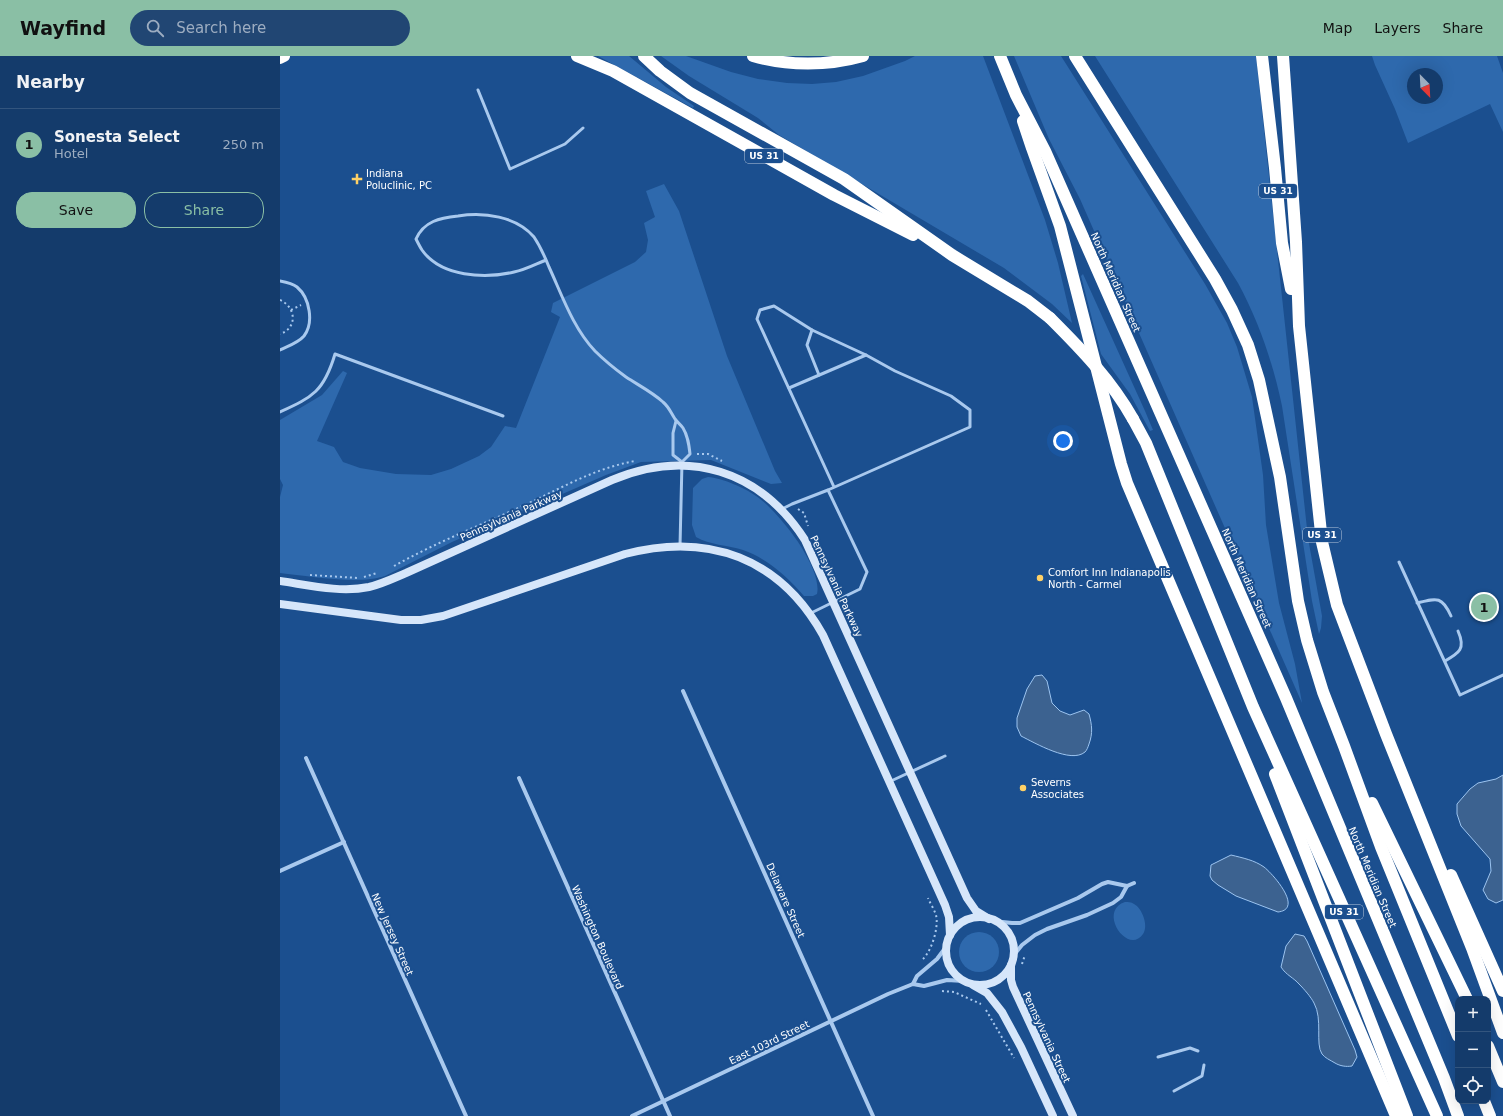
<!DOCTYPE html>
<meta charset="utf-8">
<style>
body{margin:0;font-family:"DejaVu Sans",sans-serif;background:#214673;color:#f1f3f6}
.controls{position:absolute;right:12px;bottom:12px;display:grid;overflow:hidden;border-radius:8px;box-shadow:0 4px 16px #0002}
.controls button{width:36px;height:36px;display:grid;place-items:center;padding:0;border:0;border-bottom:1px solid #33557e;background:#143b6b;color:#f1f3f6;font:20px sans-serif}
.compass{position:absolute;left:1127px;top:12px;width:36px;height:36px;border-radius:50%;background:#143b6b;box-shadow:0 4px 16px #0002;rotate:156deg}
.you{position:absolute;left:783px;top:385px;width:14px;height:14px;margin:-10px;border:3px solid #fff;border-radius:50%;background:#1a73e8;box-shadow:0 0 0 6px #1a73e833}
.badge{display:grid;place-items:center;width:26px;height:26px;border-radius:50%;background:#8abfa5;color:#111;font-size:13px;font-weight:700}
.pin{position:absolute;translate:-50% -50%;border:2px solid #fff;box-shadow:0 1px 4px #0006}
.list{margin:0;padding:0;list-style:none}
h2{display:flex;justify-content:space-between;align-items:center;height:52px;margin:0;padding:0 16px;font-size:17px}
h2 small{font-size:13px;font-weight:400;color:#9dadc1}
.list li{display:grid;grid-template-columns:26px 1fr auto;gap:12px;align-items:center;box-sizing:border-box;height:72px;padding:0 16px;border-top:1px solid #33557e}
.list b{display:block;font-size:15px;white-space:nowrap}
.list p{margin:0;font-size:13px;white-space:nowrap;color:#9dadc1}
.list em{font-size:13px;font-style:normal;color:#9dadc1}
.actions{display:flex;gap:8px;padding:12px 16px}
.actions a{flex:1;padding:9px 0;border:1px solid #8abfa5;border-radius:16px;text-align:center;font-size:14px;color:#8abfa5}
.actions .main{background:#8abfa5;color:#111}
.icon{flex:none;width:22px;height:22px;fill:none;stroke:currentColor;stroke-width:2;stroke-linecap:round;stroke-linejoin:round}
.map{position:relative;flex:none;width:1223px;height:1060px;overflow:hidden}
header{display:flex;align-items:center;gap:24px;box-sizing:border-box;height:56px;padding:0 20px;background:#8abfa5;color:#111}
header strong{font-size:19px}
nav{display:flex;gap:22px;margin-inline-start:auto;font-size:14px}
.search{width:280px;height:36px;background:#214673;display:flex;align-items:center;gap:10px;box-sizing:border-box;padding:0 14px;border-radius:22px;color:#9dadc1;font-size:15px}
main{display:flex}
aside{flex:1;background:#143b6b}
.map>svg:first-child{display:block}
.green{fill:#2e69ad;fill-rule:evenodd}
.water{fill:#3c6290;stroke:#9cc4f0}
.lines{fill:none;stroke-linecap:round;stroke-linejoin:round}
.path{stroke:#a9c9ee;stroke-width:2;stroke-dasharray:2 3;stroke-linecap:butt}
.service{stroke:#a9c9ee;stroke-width:3}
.minor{stroke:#a9c9ee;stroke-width:4}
.secondary{stroke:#d6e6fa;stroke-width:8}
.motorway{stroke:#fff;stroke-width:12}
.motorway-bridge{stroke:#fff;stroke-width:12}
.poi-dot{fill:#ffd166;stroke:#1b4f8f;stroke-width:1.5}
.labels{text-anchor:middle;stroke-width:4;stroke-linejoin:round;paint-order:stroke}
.shield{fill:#1b4f8f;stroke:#bbcadd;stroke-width:1}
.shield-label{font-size:9px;font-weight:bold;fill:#fff}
.poi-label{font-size:10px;fill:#fff;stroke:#1b4f8f;text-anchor:start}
.street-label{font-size:10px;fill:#fff;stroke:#1b4f8f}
</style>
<header>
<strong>Wayfind</strong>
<div class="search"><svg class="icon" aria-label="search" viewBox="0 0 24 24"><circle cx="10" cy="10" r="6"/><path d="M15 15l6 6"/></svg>Search here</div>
<nav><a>Map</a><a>Layers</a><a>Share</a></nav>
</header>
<main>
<aside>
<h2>Nearby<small></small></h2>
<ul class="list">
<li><span class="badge">1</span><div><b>Sonesta Select</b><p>Hotel</p></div><em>250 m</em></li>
</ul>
<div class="actions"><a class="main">Save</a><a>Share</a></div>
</aside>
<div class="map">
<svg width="1223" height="1060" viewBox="0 0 1223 1060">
<rect width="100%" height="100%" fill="#1b4f8f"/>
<g class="green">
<polygon points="318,0 349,0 386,31 414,50 413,52"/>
<polygon points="381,0 406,0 451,16 478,23 507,27 532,28 556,26 583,20 625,5 635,0 703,0 765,164 778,207 792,267 772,248 724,212 499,79 478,62 409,20"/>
<polygon points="734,0 781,0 925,228 947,267 957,291 972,341 983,419 986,469 999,547 1015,608 1022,647 800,143 769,83"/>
<path d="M 815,0 L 976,0 L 1028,482 L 1042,560 L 1041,572 L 1039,578 L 1032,545 L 1002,350 C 993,307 979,266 958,227 Z"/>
<path d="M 1092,0 L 1217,0 L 1223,17 L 1223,76 L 1210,48 L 1128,87 L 1115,53 L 1095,9 ZM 1133,18 L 1157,18 L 1157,42 L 1133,42 Z"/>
<path d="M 384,128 L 399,155 L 447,300 L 495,415 L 502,427 L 491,428 L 431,404 L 361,406 L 326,419 L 172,486 L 105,520 C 78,529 29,520 0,517 L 0,441 L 3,429 L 0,423 L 0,364 L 42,339 L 63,315 L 67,317 L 37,385 L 54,391 L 63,406 L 80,412 L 116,418 L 151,419 L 171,413 L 199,400 L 211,391 L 225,370 L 236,372 L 280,261 L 271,256 L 273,247 L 355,206 L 366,196 L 368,184 L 364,167 L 375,161 L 366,135 Z"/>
<polygon points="803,218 865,355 873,374 870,375 850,338 821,298 801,220"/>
<path d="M 428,421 C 442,422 465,432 476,440 C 498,455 543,511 537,538 L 533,540 L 524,540 C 509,522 485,501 463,494 C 447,489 430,489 416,481 L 412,469 L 413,432 L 422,423 Z"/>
<path d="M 845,846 C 848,846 851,846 854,848 C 862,852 869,870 863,878 C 848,900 817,855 845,846 Z"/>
<circle cx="699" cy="896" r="20"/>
</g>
<g class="water">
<path d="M 762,619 L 767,625 L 772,647 L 780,655 L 790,659 L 804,654 L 809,658 C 812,669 813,677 809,688 C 808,691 807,694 805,696 C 791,708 755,687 741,680 L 737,671 L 737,662 L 747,633 L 755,620 Z"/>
<polygon points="1223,719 1223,844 1216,847 1208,843 1203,834 1211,815 1210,803 1181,770 1177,758 1177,748 1190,733 1198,727 1216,723"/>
<path d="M 951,799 C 963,802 974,804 984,811 C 993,818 1024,853 998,856 L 956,840 L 938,829 L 932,824 L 930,820 L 931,809 Z"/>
<path d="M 1015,878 L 1024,880 L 1027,885 L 1075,994 L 1077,1001 L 1072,1010 C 1066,1011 1060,1010 1055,1007 C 1050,1004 1045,1002 1042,998 C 1035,988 1043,963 1034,947 C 1031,941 1024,933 1019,928 C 1014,922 1006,919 1001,911 L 1006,890 Z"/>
</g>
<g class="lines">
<g class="path">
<path d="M 0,244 C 16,251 18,272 0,278"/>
<polyline points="11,254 21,249"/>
<polyline points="417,398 428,398 442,405"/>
<polyline points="518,453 524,457 528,470"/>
<path d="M 114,510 C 157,486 203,468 247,448 C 283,431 316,412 355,405"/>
<polyline points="30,519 78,522"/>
<polyline points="84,521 97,517"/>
<path d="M 643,903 C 652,894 659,871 656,859 C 654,853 650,847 648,842"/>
<polyline points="742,908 745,899"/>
<polyline points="662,935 674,936 701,948"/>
<polyline points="706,954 734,1002"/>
</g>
<g class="service">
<polyline points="198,34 230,113 285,88 303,72"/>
<path d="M 266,204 C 256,208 245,214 234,216 C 205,223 161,221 142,194 C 140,191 138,187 136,183 C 144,165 160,162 178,160 C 204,156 236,160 254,181 C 260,190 265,201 269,211 C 282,239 293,272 315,295 C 325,305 335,313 346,321 C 358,329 372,336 383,346 C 389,351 391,357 395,363 C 398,367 401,369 403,372 C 408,380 409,389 410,398 L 402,406 L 400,490"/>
<path d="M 0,225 C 5,226 13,228 17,231 C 30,242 34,267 24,280 C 18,287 8,290 0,294"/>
<polyline points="532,274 527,289 539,319"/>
<polyline points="509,332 586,299"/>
<path d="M 0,356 C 33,341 44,335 55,298 L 223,360"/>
<polyline points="396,365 393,377 393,399 402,406"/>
<polyline points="502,453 512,448 548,434 690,371 690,354 671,340 615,315 586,299 532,274 494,250 480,254 477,263 554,431"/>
<polyline points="1119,506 1180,639 1223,619"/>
<path d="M 1137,547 C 1157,542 1162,540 1171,560"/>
<polyline points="529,558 580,533 587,516 548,434"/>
<path d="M 1165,605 C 1179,597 1186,593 1178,575"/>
<polyline points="611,725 665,700"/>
<polyline points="878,1001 910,992 918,995"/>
<polyline points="894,1035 922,1020 924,1009"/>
</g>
<g class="minor">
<polyline points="403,635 593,1060"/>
<polyline points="26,702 186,1060"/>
<polyline points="239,722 390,1060"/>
<polyline points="0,815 64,786"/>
<polyline points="713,865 732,867 740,867 798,842 822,828 828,826 847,830 854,827"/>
<polyline points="733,900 742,889 755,879 767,873 807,859 833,847 841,841 847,830"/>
<polyline points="633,928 637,920 657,903 666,891"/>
<polyline points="352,1060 608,938 633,928 644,930 667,924 684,925"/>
</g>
<g class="secondary">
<path d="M 0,525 C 28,529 60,537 89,531 C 102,528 114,522 126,517 L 332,424 C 408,392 480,414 525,484 L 687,842 L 696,855 L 709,863"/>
<path d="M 0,548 L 121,564 L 141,564 L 163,560 L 345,498 C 429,476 500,502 543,579 L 665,849 L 669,861 L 670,879"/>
<circle cx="700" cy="895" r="34"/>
<polyline points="731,909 731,924 733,931 793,1060"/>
<polyline points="693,929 707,937 722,956 741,991 773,1060"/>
</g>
<g class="motorway">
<polyline points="297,0 333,15 554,139 633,179"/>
<polyline points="364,0 380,15 410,37 564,123 672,199 748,245 770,262"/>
<path d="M 473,0 C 508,10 548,10 583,0"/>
<polyline points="720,0 736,39 765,95 1006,642 1164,1022 1178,1060"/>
<polyline points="795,0 935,223 952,254 968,289 979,324 1000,421 1018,545 1027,584 1043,636 1064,690 1101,791 1178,980"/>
<polyline points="982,0 995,112 1002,187 1011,233"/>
<polyline points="1003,0 1016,186 1019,270 1042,486 1057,549 1106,678 1192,892 1223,977"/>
<polyline points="0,2 4,0"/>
<polyline points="743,65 752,92 780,170 841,408 847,427 1116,1060"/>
<polyline points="853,363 866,387 973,651 1157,1060"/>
<polyline points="995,718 1127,1060"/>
<polyline points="1092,747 1187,943"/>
<polyline points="1171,819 1223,935"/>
<polyline points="1208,990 1223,1026"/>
<polyline points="1204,1045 1210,1060"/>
</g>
<path class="motorway-bridge" d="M 770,262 C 802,294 831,324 853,363"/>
</g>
<g class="poi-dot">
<path d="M75 117h4v4h4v4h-4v4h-4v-4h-4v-4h4z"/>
<circle cx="760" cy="522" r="4"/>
<circle cx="743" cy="732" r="4"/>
</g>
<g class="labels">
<g class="shield">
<rect x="465" y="93" width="38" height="14" rx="3"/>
<rect x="979" y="128" width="38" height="14" rx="3"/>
<rect x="1023" y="472" width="38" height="14" rx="3"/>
<rect x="1045" y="849" width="38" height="14" rx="3"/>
</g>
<g class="shield-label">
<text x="484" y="103">US 31</text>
<text x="998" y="138">US 31</text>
<text x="1042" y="482">US 31</text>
<text x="1064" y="859">US 31</text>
</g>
<g class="poi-label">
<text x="86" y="121">Indiana<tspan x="86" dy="12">Poluclinic, PC</tspan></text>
<text x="768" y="520">Comfort Inn Indianapolis<tspan x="768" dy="12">North - Carmel</tspan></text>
<text x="751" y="730">Severns<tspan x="751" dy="12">Associates</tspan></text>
</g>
<g class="street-label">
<text transform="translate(836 226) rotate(66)" y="4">North Meridian Street</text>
<text transform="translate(231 459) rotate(-24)" y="4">Pennsylvania Parkway</text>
<text transform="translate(967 522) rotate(66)" y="4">North Meridian Street</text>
<text transform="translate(557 530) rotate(65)" y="4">Pennsylvania Parkway</text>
<text transform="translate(1093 821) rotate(67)" y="4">North Meridian Street</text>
<text transform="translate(506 844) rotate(66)" y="4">Delaware Street</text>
<text transform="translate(113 878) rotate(66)" y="4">New Jersey Street</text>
<text transform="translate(318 881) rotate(66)" y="4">Washington Boulevard</text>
<text transform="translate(767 981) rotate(65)" y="4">Pennsylvania Street</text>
<text transform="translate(489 986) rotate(-26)" y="4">East 103rd Street</text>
</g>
</g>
</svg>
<div class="controls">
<button>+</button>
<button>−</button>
<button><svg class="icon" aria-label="locate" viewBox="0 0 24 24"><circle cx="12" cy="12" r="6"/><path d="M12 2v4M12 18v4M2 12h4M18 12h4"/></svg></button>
</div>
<svg class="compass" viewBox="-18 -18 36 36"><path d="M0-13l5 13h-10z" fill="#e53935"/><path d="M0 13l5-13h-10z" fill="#9dadc1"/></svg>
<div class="you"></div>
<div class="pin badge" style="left:1204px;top:551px">1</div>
</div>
</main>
